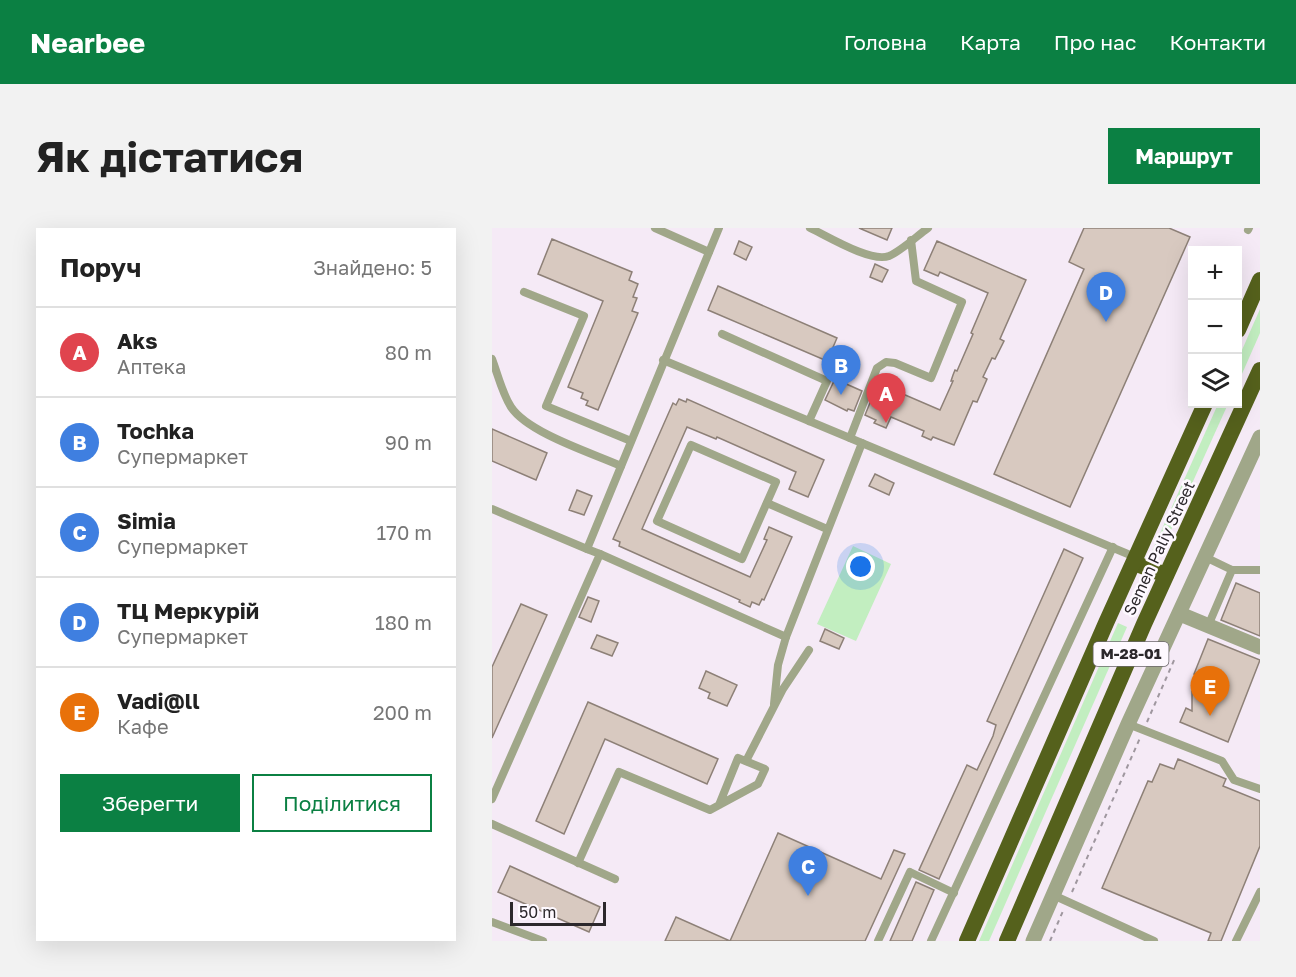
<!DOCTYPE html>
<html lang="uk">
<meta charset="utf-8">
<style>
body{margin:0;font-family:"Golos Text",sans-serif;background:#f2f2f2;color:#222}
.controls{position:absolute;right:18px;top:18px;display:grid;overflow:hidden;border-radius:0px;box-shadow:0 6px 24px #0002}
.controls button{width:54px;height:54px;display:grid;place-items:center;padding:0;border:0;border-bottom:2px solid #e0e0e0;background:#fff;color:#222;font:30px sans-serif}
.scale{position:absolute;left:18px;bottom:15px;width:96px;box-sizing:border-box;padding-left:6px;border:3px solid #2c282c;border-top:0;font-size:16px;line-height:21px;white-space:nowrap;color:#2c282c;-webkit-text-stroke:4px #fef9ff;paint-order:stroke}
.you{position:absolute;left:369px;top:339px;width:21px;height:21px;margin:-15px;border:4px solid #fff;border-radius:50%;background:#1a73e8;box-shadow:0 0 0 9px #1a73e833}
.badge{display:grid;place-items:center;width:39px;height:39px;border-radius:50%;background:#0b8043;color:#fff;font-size:20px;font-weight:700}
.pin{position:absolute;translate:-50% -50px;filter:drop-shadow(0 2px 3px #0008)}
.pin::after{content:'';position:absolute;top:32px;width:21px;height:18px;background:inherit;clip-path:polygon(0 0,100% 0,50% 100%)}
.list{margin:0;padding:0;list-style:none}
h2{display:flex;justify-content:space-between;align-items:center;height:78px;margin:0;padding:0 24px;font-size:26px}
h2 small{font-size:20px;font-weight:400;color:#767676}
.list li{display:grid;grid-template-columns:39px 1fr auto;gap:18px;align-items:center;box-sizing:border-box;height:90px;padding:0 24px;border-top:2px solid #e0e0e0}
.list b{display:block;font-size:22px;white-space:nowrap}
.list p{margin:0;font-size:20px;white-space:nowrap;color:#767676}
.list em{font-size:20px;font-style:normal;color:#767676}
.actions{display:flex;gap:12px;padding:18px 24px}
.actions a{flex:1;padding:14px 0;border:2px solid #0b8043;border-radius:0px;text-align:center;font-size:21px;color:#0b8043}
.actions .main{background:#0b8043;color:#fff}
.icon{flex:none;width:33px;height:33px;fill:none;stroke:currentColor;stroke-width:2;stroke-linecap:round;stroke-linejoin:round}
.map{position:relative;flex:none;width:768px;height:713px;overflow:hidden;border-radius:0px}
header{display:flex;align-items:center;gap:36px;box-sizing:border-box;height:84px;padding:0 30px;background:#0b8043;color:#fff}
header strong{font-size:28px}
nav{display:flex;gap:33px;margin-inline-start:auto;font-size:21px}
.intro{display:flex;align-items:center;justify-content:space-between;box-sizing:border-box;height:144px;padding:0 36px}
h1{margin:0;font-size:42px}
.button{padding:15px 27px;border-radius:0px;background:#0b8043;color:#fff;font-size:21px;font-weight:700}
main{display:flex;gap:36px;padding:0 36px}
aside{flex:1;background:#fff;border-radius:0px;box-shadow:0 6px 24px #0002}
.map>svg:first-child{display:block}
.green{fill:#c2eec0}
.building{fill:#d8c9c0;stroke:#8d8077;stroke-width:1.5}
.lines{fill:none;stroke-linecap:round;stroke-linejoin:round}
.path{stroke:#9f979f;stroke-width:2;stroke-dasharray:4.5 4.5;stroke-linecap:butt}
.service{stroke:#a0a789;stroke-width:8}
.minor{stroke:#a0a789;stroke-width:15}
.trunk{stroke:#55611c;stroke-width:16}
.labels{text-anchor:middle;stroke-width:5;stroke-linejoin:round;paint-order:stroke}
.shield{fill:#fef9ff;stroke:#6b676b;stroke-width:1.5}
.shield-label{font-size:15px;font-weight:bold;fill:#2c282c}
.street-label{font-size:16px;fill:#2c282c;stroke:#fef9ff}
</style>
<header>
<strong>Nearbee</strong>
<nav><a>Головна</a><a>Карта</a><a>Про нас</a><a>Контакти</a></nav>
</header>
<div class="intro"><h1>Як дістатися</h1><a class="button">Маршрут</a></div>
<main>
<aside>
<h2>Поруч<small>Знайдено: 5</small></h2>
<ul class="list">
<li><span class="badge" style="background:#e0444e">A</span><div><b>Aks</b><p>Аптека</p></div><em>80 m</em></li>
<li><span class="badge" style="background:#3f7fe0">B</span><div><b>Tochka</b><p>Супермаркет</p></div><em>90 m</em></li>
<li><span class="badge" style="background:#3f7fe0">C</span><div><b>Simia</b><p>Супермаркет</p></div><em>170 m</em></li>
<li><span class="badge" style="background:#3f7fe0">D</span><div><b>ТЦ Меркурій</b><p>Супермаркет</p></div><em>180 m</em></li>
<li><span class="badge" style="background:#e8710a">E</span><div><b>Vadi@ll</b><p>Кафе</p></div><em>200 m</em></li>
</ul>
<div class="actions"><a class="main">Зберегти</a><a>Поділитися</a></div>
</aside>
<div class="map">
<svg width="768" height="713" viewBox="0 0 768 713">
<rect width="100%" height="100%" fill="#f5eaf6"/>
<g class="green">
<polygon points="768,81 768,105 746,155 746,131"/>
<polygon points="726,176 736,176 665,333 657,330"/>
<polygon points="361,318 399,336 364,413 325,396"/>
<polygon points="626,395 635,399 497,713 487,713"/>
</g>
<g class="building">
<polygon points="367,0 400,0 395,12"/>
<polygon points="592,0 677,0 698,9 578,279 502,246 592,41 577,34"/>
<polygon points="60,11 140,44 137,52 146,56 141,69 145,70 140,83 146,85 106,182 94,177 96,173 89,170 91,165 76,159 111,73 46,46"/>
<polygon points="247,13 260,19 254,32 242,26"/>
<polygon points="445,13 534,52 508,111 512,113 503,131 500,130 491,149 495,151 485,174 481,173 462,217 441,209 439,212 430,208 432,203 399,189 394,200 382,195 384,192 373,187 382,165 394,170 395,167 401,170 404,163 448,182 461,153 459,153 461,147 463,142 465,143 481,106 479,105 496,65 448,44 446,48 432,42"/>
<polygon points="383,36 396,42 390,54 378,49"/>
<polygon points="226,58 345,110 335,133 216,82"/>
<polygon points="343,151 370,163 362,183 356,181 355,183 333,172"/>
<polygon points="187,171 194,174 195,171 332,232 316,269 297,261 304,244 225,209 224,211 195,199 150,301 258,349 275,312 272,311 277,299 300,309 272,372 270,371 267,377 260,374 258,379 247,374 248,372 127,318 128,314 121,311 181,175 184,177"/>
<polygon points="0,201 55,225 44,252 0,233"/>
<polygon points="383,246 402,255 397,267 377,258"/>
<polygon points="85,262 100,268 92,287 77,282"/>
<polygon points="572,321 591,330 447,651 427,642 475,537 485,542 501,508 504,497 495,493"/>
<polygon points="744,355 768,365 768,408 729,392"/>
<polygon points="96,369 107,373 99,394 87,389"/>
<polygon points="29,376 55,387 0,510 0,439"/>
<polygon points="333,401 352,410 347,421 328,413"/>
<polygon points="105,407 126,415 120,428 99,420"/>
<polygon points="716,411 768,432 736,514 688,494 694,480 700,483 700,463 714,451 702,446"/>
<polygon points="214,443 245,457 235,478 216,470 218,465 207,460"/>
<polygon points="96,474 226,531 215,556 113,511 72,606 44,593"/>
<polygon points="686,531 734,551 731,558 768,573 768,618 729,713 716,713 719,705 610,660 656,553 660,554 668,536 682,541"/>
<polygon points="286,605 389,651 402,622 413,626 373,713 173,713 184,689 238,713"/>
<polygon points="18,638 108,679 97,704 6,664"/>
<polygon points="424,654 442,662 420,713 398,713"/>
</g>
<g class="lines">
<g class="path">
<polyline points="655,494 683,430"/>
<polyline points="580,664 648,510"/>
<polyline points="558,713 571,683"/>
</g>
<g class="service">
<polyline points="163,0 217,24"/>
<path d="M 318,0 C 335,8 379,35 397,28 C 409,23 425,8 436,0"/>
<polyline points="756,2 757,0"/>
<polyline points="32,64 92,88 54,178 139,213"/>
<polyline points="230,106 335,153 317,193"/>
<path d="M 0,131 C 6,147 10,165 19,179 C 36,205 100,225 129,238"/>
<polyline points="171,132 643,329"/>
<polyline points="358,210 385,140 394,134 403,135 439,150 470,74 424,53 419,12"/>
<polygon points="199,217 284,254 250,331 165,293"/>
<polyline points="275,275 335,301"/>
<polyline points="0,281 95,321"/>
<polyline points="108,326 294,409 370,215"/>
<polyline points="713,329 740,342 768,342"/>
<polyline points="716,398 740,342"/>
<polyline points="282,476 286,437 294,409"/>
<polyline points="636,496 730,533 742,552 768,561"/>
<polyline points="254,533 291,461 317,422"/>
<polyline points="0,571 108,326 95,321 227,0"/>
<polyline points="0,596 123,651"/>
<polyline points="86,635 127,544 218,582 266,556 273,541 246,530 227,577"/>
<polyline points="561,667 662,713"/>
<polyline points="0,694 51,713"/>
<polyline points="386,713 418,644 462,665"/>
<polyline points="439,713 621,319"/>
<polyline points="744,713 768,664"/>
</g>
<g class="minor">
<polyline points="688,386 768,419"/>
<polyline points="541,713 636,496 768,209"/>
</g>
<g class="trunk">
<polyline points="746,102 768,52"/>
<polyline points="642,335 674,347"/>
<polyline points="475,713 614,395 713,176"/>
<polyline points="515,713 652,396 768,142"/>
</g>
</g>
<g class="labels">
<rect class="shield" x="601.5" y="414" width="75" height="24" rx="4.5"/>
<g class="shield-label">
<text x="639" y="431">М-28-01</text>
</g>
<g class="street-label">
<text transform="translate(667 320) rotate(-65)" y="6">Semen Paliy Street</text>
</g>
</g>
</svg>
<div class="controls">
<button>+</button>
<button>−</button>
<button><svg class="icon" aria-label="layers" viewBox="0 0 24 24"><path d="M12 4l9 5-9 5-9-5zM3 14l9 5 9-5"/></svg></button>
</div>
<div class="scale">50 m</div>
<div class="you"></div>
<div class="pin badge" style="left:394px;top:195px;background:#e0444e">A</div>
<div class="pin badge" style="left:349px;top:167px;background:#3f7fe0">B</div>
<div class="pin badge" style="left:316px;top:668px;background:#3f7fe0">C</div>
<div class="pin badge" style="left:614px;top:94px;background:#3f7fe0">D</div>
<div class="pin badge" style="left:718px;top:488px;background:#e8710a">E</div>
</div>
</main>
